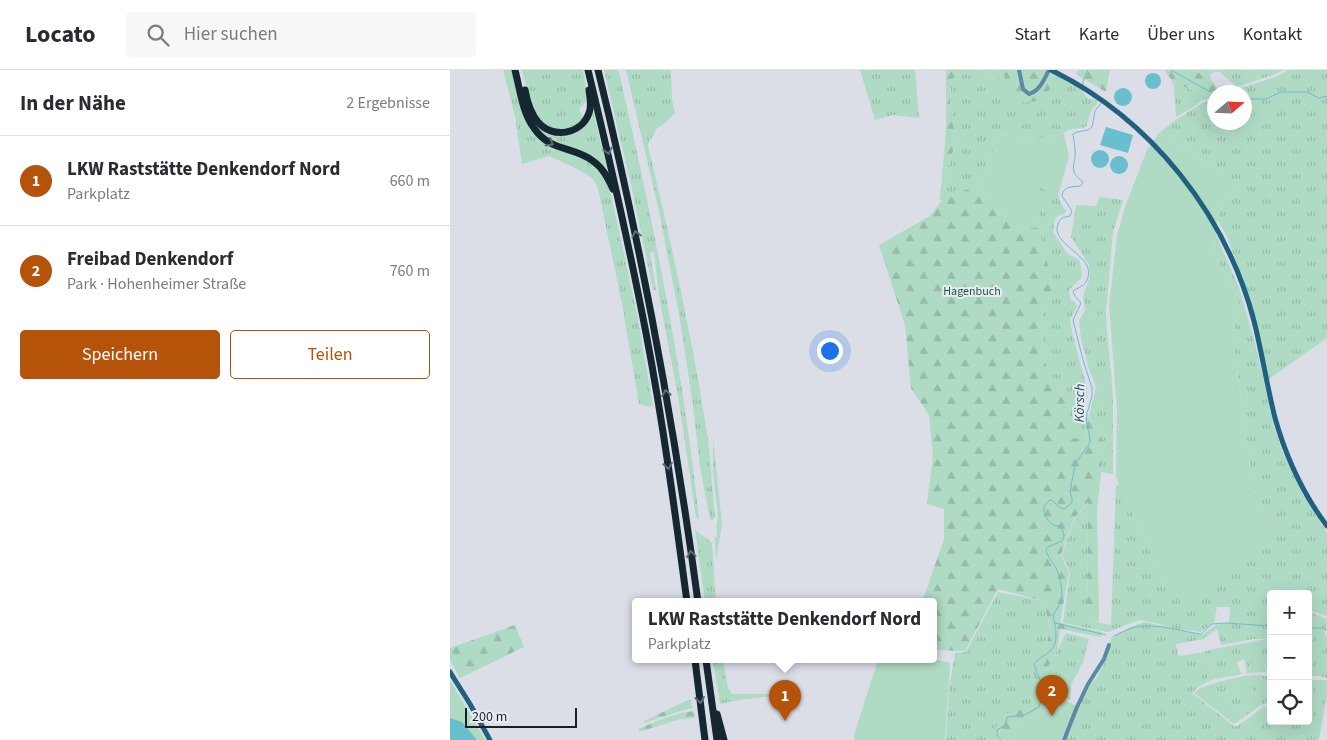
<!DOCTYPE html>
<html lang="de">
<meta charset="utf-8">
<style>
body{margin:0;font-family:"Source Sans 3",sans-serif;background:#f7f7f7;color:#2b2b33}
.controls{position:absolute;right:15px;bottom:15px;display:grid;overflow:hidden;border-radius:5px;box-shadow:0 5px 20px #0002}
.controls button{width:45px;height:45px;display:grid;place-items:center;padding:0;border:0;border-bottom:1px solid #e1e1e2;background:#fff;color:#2b2b33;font:25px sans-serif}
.compass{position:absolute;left:757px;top:15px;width:45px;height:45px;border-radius:50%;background:#fff;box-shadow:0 5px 20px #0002;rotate:71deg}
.scale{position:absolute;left:15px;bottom:12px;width:112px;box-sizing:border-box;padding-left:5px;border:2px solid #1e1f22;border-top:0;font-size:14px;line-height:18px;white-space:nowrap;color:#1e1f22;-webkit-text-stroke:4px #e8ebf4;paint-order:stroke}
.you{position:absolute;left:379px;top:280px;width:18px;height:18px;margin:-12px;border:4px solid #fff;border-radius:50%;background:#1a73e8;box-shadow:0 0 0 8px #1a73e833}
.badge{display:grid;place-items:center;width:32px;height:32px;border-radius:50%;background:#b45309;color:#fff;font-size:16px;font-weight:700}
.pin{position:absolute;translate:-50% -41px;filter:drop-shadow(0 1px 2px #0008)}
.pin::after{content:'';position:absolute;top:26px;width:18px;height:15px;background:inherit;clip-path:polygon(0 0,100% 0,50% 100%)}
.popup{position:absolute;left:182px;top:528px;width:305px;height:65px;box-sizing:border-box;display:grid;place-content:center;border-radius:5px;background:#fff;filter:drop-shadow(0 1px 4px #0005);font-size:16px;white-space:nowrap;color:#7c7c81}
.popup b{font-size:19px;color:#2b2b33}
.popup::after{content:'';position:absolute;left:50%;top:100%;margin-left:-10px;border:10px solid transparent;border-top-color:#fff}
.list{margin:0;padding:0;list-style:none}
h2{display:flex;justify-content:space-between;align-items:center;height:65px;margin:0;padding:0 20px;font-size:21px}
h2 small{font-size:16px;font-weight:400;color:#7c7c81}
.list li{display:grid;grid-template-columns:32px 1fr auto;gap:15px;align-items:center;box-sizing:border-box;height:90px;padding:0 20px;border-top:1px solid #e1e1e2}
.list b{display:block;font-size:19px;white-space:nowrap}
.list p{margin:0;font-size:16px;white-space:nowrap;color:#7c7c81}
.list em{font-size:16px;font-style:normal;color:#7c7c81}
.actions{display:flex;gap:10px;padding:15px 20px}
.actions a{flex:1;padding:11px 0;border:1px solid #b45309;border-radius:5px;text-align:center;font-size:18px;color:#b45309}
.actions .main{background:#b45309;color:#fff}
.icon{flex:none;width:28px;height:28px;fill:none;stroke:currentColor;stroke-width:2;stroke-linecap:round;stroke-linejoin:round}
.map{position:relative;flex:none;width:877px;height:670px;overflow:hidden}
header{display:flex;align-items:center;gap:30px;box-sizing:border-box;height:70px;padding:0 25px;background:#fff;border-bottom:1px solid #e1e1e2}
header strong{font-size:24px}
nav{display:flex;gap:28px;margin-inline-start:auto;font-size:18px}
.search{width:350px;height:45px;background:#f7f7f7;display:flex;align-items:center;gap:12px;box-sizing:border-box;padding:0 18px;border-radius:5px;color:#7c7c81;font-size:19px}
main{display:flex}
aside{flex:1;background:#fff}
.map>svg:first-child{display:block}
.grass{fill:url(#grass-tufts);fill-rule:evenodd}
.forest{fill:url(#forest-firs)}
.green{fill:#afdac4}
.water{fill:#69bfce}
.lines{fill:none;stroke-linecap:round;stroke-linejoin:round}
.stream{stroke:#69bfce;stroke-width:1}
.minor{stroke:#598ca4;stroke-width:4}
.secondary{stroke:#1f617e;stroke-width:5}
.motorway{stroke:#152730;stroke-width:7}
.oneway{stroke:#5f6c75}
.labels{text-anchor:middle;stroke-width:4;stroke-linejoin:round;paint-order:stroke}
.park-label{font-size:12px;fill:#20563f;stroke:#e8ebf4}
.water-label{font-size:14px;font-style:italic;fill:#244c53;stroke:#e8ebf4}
</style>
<header>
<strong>Locato</strong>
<div class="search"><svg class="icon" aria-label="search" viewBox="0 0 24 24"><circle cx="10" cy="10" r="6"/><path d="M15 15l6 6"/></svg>Hier suchen</div>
<nav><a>Start</a><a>Karte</a><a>Über uns</a><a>Kontakt</a></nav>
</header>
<main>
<aside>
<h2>In der Nähe<small>2 Ergebnisse</small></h2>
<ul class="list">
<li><span class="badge">1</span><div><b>LKW Raststätte Denkendorf Nord</b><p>Parkplatz</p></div><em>660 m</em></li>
<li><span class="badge">2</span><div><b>Freibad Denkendorf</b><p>Park · Hohenheimer Straße</p></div><em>760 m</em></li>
</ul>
<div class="actions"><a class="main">Speichern</a><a>Teilen</a></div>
</aside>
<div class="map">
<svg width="877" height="670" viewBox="0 0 877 670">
<defs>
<pattern id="grass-tufts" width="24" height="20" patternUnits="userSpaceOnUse" patternTransform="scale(1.25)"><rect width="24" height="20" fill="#afdac4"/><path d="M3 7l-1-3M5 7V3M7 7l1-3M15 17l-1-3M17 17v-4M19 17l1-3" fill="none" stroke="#96bba8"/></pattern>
<pattern id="forest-firs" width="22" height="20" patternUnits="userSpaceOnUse" patternTransform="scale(1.25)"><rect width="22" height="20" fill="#afdac4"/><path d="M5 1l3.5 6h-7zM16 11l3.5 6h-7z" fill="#96bba8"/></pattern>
</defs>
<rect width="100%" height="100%" fill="#dbdee7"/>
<g class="grass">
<path d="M 53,0 L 63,0 L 82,59 L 144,93 L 159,116 L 186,239 L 203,336 L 199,337 L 189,334 L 172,234 L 149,123 C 148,119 147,115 145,112 C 137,101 112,92 99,86 L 72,94 L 65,46 Z"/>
<path d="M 72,0 L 133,0 L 138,28 C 136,34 131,34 129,40 L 133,46 L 131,53 L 111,62 L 91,53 L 80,32 Z"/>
<path d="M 154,0 L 167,0 L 169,2 C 203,151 234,303 249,450 L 246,447 L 229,332 L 209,226 L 204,182 L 200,183 L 206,220 L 203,220 L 182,119 Z"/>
<path d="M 176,0 L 221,0 L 222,30 L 225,43 C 223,46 208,59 205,60 L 205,63 L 200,70 L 198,76 C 221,171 242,267 257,363 C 261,390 262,419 265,447 L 262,450 L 260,449 L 250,397 L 242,328 L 229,244 L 209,141 Z"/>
<polygon points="410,0 465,0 469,48 443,45 425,50"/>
<polygon points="510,0 534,0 543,10 555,5 608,5 630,16 637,28 647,30 647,34 641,41 636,57 619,60 601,69 549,65 530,115 493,129 497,99 506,72 500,34 501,10"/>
<polygon points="743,0 833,0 825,4 787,17 771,3 765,1 760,5 749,3"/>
<polygon points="838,0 877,0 877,268 819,309 800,229 776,164 767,150 775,127 793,115 709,63 724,51 753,33 764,30 764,52 794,52 794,22 779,22 828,6"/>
<polygon points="720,8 729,15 764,28 752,30 745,36 726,47 724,16"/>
<polygon points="143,39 157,100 156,100 110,76 88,61 84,51 118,64"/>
<path d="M 588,116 L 608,125 L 610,132 L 616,141 L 615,143 L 605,148 L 603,162 L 617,183 L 630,191 L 632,207 L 619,220 L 620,229 L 626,233 L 627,237 L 620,249 L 622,262 L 637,319 C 638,326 634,332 634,339 C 633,349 636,359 638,369 L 622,369 L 617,337 L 592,286 L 593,240 L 605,214 L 592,177 L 590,157 Z"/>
<polygon points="650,127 673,130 663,162 656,243 629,250 635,241 633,226 640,207 639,195 621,167 626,135 646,136"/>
<path d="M 766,165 L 789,218 L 806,277 L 824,357 L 833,383 L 852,423 L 877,463 L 877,546 L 858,540 L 858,524 L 835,524 L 837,514 L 807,520 L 823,524 L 821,524 L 821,603 L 817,602 L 813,590 L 799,594 L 801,603 L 797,604 L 794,589 L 787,592 L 791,604 L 765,609 L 755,581 L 816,569 L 804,569 L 771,575 L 767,559 L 754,569 L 726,574 L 728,586 L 750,583 L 759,611 L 748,617 L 742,623 L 785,657 L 796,650 L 800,656 L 819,643 L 821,627 L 821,651 L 858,651 L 858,610 L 877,610 L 877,625 L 869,670 L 616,670 L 632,629 L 641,613 L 647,607 L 654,594 L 659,579 L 661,567 L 678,558 L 694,552 L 722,558 L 706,553 L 689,550 L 658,562 L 613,553 L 620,503 L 612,485 L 623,451 L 638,433 L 637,550 L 661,555 L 666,415 L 669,415 L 717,517 L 821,458 L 801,411 L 797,369 L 782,267 L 790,228 L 762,183 ZM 767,537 L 780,537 L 779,552 L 766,555 L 752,565 L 728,559 L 751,562 L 764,552 Z"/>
<polygon points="657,263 662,313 646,317 639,299 631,269"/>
<polygon points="663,328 663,404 651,402 653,371 639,346 642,334"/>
<polygon points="263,368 272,454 266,491 265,467 267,467 267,459 266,458 268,448 263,401"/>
<path d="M 245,459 C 250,466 257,467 262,473 L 266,532 L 255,532 Z"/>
<polygon points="548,522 593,531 600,557 597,575 582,599 590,621 587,634 544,659 544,670 496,670 499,618 505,583 516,582"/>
<polygon points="858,541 877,549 875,566 877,566 877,608 869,606 858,606"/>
<polygon points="616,563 639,569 633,592 621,615 620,630 601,619 596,600 608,579"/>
<polygon points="263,590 273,590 278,618 282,624 317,624 323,626 288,630 270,634"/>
<polygon points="805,605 816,606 821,608 821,620 817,629 816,634 811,635 795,606"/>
<polygon points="780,609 800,643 793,648 762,614"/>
</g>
<g class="forest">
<polygon points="496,0 510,0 501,11 500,34 506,72 497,99 493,128 530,115 563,160 590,157 592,177 605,214 593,240 592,286 617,337 622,369 638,368 635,353 634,339 653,371 651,402 647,440 649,552 637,550 638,432 623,450 611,485 619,503 610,553 652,562 651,567 610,559 608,579 596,600 601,619 600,623 593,638 587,644 563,654 559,663 562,670 546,670 544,668 544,659 558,643 582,637 587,634 590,621 582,599 582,589 597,575 600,556 593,531 548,519 515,581 484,580 484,532 472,532 494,469 494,439 477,434 483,386 479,345 461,318 455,255 429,175 480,146 492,130 490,130 496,60"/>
<polygon points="534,0 597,0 608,5 593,30 571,33 552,16 555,6 543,10"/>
<polygon points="629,0 660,0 656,22 626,4"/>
<polygon points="714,0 742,0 749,3 760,5 761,10 771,22 764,22 764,28 729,15 720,8"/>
<polygon points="65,555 74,577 10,608 0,590 0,578"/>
<polygon points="240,629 243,638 227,642 194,653 194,651"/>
<path d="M 244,641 L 245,648 L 231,649 L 189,662 L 189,659 C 207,651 225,643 244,641 Z"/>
</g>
<g class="green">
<polygon points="614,63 619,87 608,125 589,117 590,157 563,160 530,115 549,65 601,69"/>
<polygon points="709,63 793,115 775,127 767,150 766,165 762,183 790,228 782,267 797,369 801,411 821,458 750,523 717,517 669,415 666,406 667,339 659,235 667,166 675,137 697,80"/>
<polygon points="656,243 657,263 631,269 629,250"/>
<polygon points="662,313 663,328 642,334 646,317"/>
<polygon points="809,507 837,514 835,524 823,524 807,520"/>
<polygon points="755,581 765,609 759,611 750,583"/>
<polygon points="484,589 500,593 495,670 405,670 404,665 428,590"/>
<polygon points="813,590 816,602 801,603 799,594"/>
<polygon points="795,606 811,635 800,643 780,609"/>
<polygon points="0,610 35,670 0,670"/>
<polygon points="762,614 793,648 784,654 744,623 750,618"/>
<polygon points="600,623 627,636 611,670 562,670 559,663 563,654 587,644 593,638"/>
<polygon points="814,636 817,638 819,643 800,657 796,650"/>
</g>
<g class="water">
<circle cx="703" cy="11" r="8"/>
<circle cx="673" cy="27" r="9"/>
<polygon points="656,57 683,65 678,83 650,75"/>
<circle cx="650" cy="89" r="9"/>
<circle cx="669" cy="95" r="9"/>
<polygon points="0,648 12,652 27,670 0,670"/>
</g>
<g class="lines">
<g class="stream">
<polyline points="721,0 764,24"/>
<polyline points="633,16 633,11 638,0"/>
<polyline points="794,29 816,29 831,22 857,22 869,28 877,26"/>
<polyline points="605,553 656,565"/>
<polyline points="858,558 872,558 877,560"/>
<path d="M 664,566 C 669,564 674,561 679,559 C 702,551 728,561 751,564 L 762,554 L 775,553 L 821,556"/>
<path d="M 551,670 L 547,665 L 547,660 L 555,655 L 557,647 L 566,646 L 571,647 L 589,637 L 594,620 L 584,594 C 588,588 595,586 600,581 C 610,572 605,556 603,545 L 612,531 C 612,519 611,508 606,498 C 602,491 597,487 596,479 L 598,477 L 612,471 C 616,466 613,461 610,456 C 608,456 604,456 602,454 C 601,454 597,449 597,448 C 592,440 593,435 600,430 C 606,431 606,437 614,439 L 622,433 L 622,428 L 620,422 L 625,394 L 639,374 L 640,370 L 636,347 L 642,326 L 642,318 L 633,290 L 623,250 L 631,233 L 625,226 L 623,221 C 627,218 633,217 636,212 C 651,186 599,176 608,154 C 610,148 614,147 620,146 L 622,141 L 612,126 C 613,116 622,117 630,116 L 633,113 C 631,109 627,108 625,104 C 622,99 624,93 625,88 C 626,80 624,72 623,64 L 627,62 L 638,60 L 642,57 L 645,41 L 652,32"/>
</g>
<g class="minor">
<path d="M 569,0 L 573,19 L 579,24 C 590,21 594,9 599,0"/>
<polyline points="614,670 627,637 638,614 654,589 659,575"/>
</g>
<g class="secondary">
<path d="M 601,0 C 701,49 776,144 804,251 C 812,283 817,316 825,348 C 836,387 853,424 877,456"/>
<polyline points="0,602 20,634 40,670"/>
</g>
<g class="motorway">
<path d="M 65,0 C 70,19 72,42 84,58 C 100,82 123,76 143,91 C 153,98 158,108 163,119"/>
<path d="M 138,0 C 159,87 179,175 196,263 C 213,352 225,442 237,532"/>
<path d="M 148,0 C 191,176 224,353 248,532"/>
<path d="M 75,20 C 77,31 80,43 88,52 C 102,69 131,65 139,43 C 142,36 140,28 139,20"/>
<polyline points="245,590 255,670"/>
<polyline points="256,590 267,670"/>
<polyline points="267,644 274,670"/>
</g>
</g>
<defs><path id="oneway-chevron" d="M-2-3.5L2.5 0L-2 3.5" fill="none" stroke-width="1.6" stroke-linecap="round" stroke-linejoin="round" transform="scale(1.25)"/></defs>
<g class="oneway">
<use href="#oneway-chevron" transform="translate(100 73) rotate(31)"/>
<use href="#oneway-chevron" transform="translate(158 81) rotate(77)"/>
<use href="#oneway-chevron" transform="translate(186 164) rotate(-102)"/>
<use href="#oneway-chevron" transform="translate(216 323) rotate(-100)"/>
<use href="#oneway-chevron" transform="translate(218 396) rotate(81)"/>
<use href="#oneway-chevron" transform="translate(241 484) rotate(-98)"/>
<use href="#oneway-chevron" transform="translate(250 630) rotate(83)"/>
</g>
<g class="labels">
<g class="park-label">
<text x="522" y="225">Hagenbuch</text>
</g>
<g class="water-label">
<text transform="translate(629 333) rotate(-89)" y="5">Körsch</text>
</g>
</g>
</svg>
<div class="controls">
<button>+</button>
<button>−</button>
<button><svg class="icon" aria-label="locate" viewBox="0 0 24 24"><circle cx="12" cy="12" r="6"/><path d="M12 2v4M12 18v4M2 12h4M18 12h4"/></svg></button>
</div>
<svg class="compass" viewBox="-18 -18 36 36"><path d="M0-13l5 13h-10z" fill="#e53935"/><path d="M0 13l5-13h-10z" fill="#7c7c81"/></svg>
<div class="scale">200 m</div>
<div class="you"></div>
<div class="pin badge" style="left:335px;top:651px">1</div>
<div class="popup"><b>LKW Raststätte Denkendorf Nord</b>Parkplatz</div>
<div class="pin badge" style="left:602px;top:646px">2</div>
</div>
</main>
